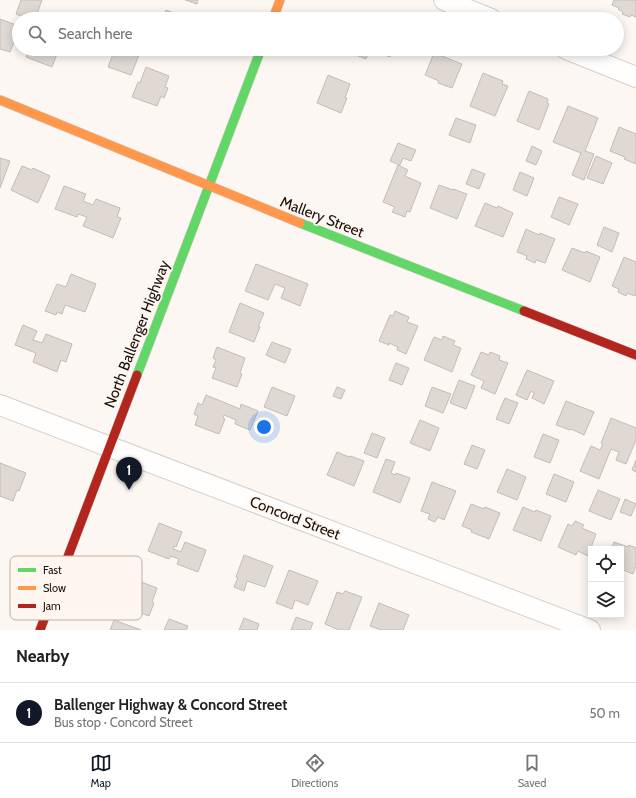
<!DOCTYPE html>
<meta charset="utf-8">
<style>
body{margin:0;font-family:Cabin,sans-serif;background:#f2f2f2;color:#222}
.controls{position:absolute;right:12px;bottom:12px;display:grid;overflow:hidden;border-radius:0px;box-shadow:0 2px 10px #0003}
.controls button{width:36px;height:36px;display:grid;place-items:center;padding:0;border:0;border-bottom:1px solid #e0e0e0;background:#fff;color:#222;font:20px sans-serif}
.you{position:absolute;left:264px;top:427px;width:14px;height:14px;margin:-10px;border:3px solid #fff;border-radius:50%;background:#1a73e8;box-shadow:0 0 0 6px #1a73e833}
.badge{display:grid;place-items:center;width:26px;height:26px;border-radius:50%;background:#111827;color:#fff;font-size:13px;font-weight:700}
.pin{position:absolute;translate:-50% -33px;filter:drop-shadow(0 1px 2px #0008)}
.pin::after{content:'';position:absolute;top:21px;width:14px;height:12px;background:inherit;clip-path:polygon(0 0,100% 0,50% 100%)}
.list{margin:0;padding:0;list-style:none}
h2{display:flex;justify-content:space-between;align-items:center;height:52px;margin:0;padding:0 16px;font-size:17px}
h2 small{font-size:13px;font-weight:400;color:#767676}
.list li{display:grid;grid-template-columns:26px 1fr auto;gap:12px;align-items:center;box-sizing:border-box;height:60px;padding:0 16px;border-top:1px solid #e0e0e0}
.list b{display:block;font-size:15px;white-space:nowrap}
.list p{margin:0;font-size:13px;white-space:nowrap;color:#767676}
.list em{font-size:13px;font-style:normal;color:#767676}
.icon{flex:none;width:22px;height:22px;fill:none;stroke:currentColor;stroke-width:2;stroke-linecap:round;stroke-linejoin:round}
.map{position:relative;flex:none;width:636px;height:630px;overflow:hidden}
.search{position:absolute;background:#fff;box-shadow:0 2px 10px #0003;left:12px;right:12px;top:12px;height:44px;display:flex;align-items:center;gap:10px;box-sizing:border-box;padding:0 14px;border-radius:22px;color:#767676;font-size:15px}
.sheet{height:112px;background:#fff}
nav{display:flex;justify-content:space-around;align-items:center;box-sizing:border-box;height:56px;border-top:1px solid #e0e0e0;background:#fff;font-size:11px;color:#767676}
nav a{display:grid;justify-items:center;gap:2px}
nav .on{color:#111827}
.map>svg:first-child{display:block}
.building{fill:#dfd8d3;stroke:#c3bdb8}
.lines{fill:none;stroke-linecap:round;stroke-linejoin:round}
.street-casing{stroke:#d5cfc9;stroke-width:22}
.fast-casing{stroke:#d5cfc9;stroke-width:10}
.slow-casing{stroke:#d5cfc9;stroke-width:10}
.jam-casing{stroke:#d5cfc9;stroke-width:10}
.street{stroke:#fffefd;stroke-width:20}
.fast{stroke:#63d668;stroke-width:9}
.slow{stroke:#ff974d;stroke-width:9}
.jam{stroke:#b3261e;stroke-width:9}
.labels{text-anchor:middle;stroke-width:3.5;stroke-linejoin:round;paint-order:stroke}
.street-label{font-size:15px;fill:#18100b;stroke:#fff6ef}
.key{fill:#fff6ef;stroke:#bab1ab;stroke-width:1}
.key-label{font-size:11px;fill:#18100b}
</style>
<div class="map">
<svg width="636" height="630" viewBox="0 0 636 630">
<rect width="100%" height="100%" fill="#fcf7f2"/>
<g class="building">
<polygon points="21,0 42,0 35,19 29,19 16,14"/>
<polygon points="185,0 198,0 197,4"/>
<polygon points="614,0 636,0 636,17 631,15 630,17 622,14 623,12 618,9 619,8 612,5"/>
<polygon points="166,10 190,19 162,19"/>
<polygon points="72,15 83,19 70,19"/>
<polygon points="0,19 19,26 19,29 10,52 0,49"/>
<polygon points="29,49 59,49 52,67 26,57"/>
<polygon points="115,49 124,49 139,55 131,75 108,67"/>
<polygon points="152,49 170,49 167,55"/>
<polygon points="341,49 393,49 390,57 370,49 366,59"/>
<polygon points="434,53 462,64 452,88 438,83 439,81 425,75"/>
<polygon points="146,67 169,76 165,87 168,88 164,98 161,96 157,106 132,97 138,82 140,83"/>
<polygon points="483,73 503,81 502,84 508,86 495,116 470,106"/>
<polygon points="328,75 350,84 345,98 347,98 341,113 317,103"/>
<polygon points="529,91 548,99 547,103 549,104 539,130 517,121"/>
<polygon points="568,106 598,118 585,151 594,154 584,180 572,175 581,153 553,142"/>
<polygon points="456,118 476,125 470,143 449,135"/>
<polygon points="619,127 636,134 636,164 624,159 625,157 610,151"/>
<polygon points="398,143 416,150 411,161 403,158 400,165 390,161"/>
<polygon points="532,146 542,151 536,165 526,161"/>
<polygon points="596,156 612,163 603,184 587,178"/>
<polygon points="0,158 10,161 0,188"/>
<polygon points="398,165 408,170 405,176 421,183 410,212 407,211 405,217 392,212 395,207 383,202"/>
<polygon points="22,166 32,170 33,168 50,176 38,203 11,190"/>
<polygon points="472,169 485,174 479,189 466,184"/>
<polygon points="520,172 534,178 527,196 513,190"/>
<polygon points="439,185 453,190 453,189 467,194 457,219 430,208"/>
<polygon points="64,186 86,194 83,201 93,205 96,199 120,208 117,217 121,218 113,238 83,226 87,217 78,214 77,217 55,209"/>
<polygon points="559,197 578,204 569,225 551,217"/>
<polygon points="485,203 497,208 498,206 513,213 503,237 475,226"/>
<polygon points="604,227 619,233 612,252 597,245"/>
<polygon points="526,229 539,235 540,233 555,239 545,263 536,260 535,263 526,259 527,256 517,252"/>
<polygon points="572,248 585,253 586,251 600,257 590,282 562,270"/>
<polygon points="624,257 636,262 636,293 635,296 627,293 626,296 618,292 619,289 612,286"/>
<polygon points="256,264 308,284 300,306 281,298 285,288 275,284 268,300 245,291"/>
<polygon points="71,274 96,284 85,312 65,305 62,314 57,312 56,315 45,311 57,284 66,287"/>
<polygon points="240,303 264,313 258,327 260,327 254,342 229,332"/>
<polygon points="395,311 409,317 407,322 418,326 406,354 397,350 398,347 389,343 389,345 379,341 390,315 393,316"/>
<polygon points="23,325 37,331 33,340 42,343 46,334 72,344 66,362 61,360 57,372 33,362 36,353 15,345"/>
<polygon points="443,336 455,341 453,345 461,348 452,372 424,360 434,337 442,340"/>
<polygon points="272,342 291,349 285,363 266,355"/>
<polygon points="217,347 245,358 240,373 242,374 237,387 212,378 216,368 213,367 216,360 213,358"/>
<polygon points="481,352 489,355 490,352 500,356 499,360 508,363 495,394 481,388 484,381 471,375"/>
<polygon points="396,363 409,368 402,385 389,380"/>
<polygon points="527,370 554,381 544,404 532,398 534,393 531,391 527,400 516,395"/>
<polygon points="459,380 475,386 466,409 450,403"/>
<polygon points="272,387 295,396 287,416 264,407"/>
<polygon points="337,387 345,390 341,399 333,396"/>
<polygon points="432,387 451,394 443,413 425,406"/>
<polygon points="206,395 240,409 241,404 258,411 250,430 235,424 236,420 224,415 223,418 225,419 219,434 195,425 198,416 194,414 198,403 202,405"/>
<polygon points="505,398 518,403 509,424 496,419"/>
<polygon points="566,401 594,412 584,435 571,429 570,430 556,425"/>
<polygon points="611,418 636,428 636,440 626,464 616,460 619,452 611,449 599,479 580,471 591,446 600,450 603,444 601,443"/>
<polygon points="420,420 439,428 430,451 410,443"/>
<polygon points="372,433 385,438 377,458 364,453"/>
<polygon points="543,434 559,440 550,463 534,457"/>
<polygon points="472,445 485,450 477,469 464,464"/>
<polygon points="337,452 349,457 350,456 364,461 354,486 327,475"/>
<polygon points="386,459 395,462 391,473 395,475 396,473 410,478 400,503 373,492"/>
<polygon points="636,460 636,472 632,470"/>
<polygon points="0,463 26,473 19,491 17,490 13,501 0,496"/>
<polygon points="507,469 526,477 517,500 497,492"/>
<polygon points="554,474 574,482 566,502 546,494"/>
<polygon points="432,482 456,491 444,520 438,517 435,522 428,519 430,514 421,511"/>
<polygon points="598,490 620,499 611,520 589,511"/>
<polygon points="625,499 636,504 631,516 620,512"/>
<polygon points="471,504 484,509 485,507 500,513 489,539 471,532 472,530 462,526"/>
<polygon points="523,507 535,512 536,510 551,516 541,541 513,530"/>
<polygon points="575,521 584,525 582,528 596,534 588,556 578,551 576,555 558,547 568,524 572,526"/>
<polygon points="159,523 182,532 176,547 174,546 173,549 181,552 185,542 206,550 198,572 177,564 179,559 171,556 169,559 148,551"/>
<polygon points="614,542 628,547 629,545 636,548 636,566 633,574 621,569 621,549 611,549"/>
<polygon points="244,555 273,566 265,587 247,581 244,591 234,587 238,577 236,577"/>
<polygon points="289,570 318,581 308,605 295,600 292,609 276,603"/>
<polygon points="131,578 157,588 152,602 154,603 149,616 120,605"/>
<polygon points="345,591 362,597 349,630 339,630 325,624 337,592 343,594"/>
<polygon points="379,603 409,615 403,630 381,630 370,626"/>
<polygon points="296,617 313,623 310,630 291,630"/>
<polygon points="244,618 259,624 257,630 239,630"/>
<polygon points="169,619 188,626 186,630 164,630"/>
<polygon points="114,620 141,630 110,630"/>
</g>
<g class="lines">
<defs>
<g id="street">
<polyline points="444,0 491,19"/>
<polyline points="566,49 636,77"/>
<polyline points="0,405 590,630"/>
</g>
<g id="fast">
<polyline points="300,223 524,311"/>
<polyline points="137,375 261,49"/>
</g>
<g id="slow">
<polyline points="273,19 280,0"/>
<polyline points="0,100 300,223"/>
</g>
<g id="jam">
<polyline points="524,311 636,355"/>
<polyline points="40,630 137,375"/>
</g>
</defs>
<use href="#street" class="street-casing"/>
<use href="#fast" class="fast-casing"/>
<use href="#slow" class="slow-casing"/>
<use href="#jam" class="jam-casing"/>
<use href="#street" class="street"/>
<use href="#fast" class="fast"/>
<use href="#slow" class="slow"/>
<use href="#jam" class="jam"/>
</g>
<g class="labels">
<g class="street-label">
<text transform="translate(322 217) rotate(21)" y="5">Mallery Street</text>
<text transform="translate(137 334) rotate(-69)" y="5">North Ballenger Highway</text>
<text transform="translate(295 518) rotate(21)" y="5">Concord Street</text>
</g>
</g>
<rect x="10" y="556" width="132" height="64" rx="6" class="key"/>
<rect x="18" y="568" width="18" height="4" fill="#63d668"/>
<rect x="18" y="586" width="18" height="4" fill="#ff974d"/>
<rect x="18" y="604" width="18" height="4" fill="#b3261e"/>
<g class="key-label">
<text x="43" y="574">Fast</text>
<text x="43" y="592">Slow</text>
<text x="43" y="610">Jam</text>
</g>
</svg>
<div class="controls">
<button><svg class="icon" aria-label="locate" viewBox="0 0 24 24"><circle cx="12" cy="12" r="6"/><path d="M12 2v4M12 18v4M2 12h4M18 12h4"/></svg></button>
<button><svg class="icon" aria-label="layers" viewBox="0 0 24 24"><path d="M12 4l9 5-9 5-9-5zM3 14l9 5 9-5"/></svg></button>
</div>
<div class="you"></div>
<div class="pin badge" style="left:129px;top:490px">1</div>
<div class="search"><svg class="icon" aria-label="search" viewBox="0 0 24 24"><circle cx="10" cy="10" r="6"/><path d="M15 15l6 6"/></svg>Search here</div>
</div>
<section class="sheet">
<h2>Nearby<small></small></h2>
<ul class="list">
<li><span class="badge">1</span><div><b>Ballenger Highway &amp; Concord Street</b><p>Bus stop · Concord Street</p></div><em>50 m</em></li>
</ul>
</section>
<nav>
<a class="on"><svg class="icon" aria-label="map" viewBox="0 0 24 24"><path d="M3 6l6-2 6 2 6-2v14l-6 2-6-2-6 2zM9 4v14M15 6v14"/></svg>Map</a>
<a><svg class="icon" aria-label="directions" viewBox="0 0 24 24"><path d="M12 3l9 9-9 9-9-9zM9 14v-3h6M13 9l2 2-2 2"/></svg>Directions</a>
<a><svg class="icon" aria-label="saved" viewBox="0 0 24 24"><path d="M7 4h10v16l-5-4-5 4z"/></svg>Saved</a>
</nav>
